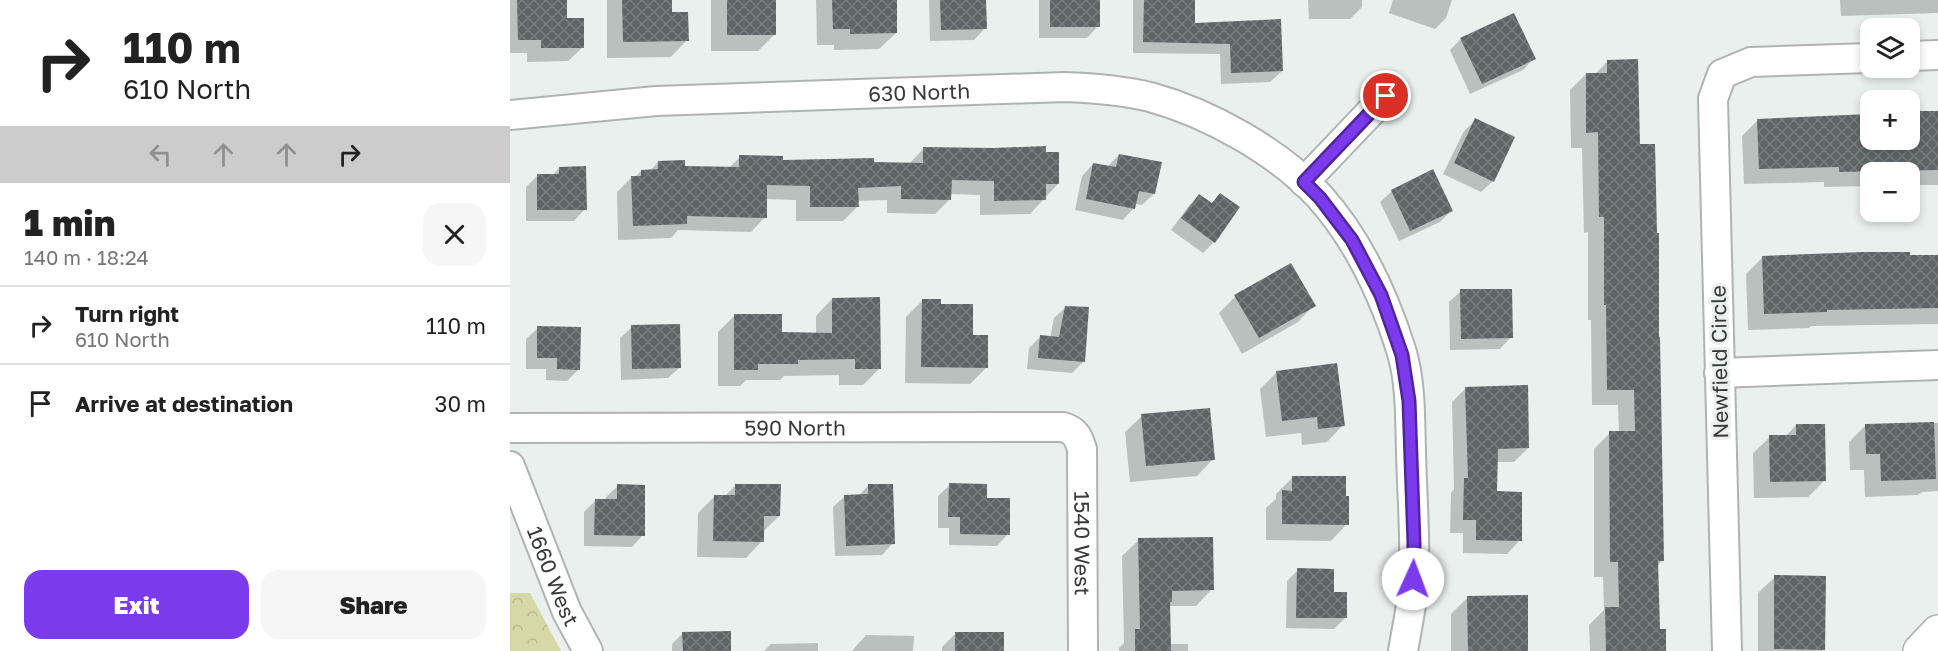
<!DOCTYPE html>
<meta charset="utf-8">
<style>
body{margin:0;font-family:"Golos Text",sans-serif;background:#f6f6f6;color:#222;height:100vh;display:flex;flex-direction:column;font-size:22px;white-space:nowrap}
*{box-sizing:border-box;margin:0}
p{font-size:20px;color:#767676}
.icon{flex:none;width:33px;height:33px;fill:none;stroke:currentColor;stroke-width:2;stroke-linecap:round;stroke-linejoin:round}
.map{position:relative;flex:1;overflow:hidden}
.sheet{display:flex;flex-direction:column;background:#fff;width:510px}
.sheet>*{flex:none}
.hud{background:#fff;color:#222;overflow:hidden}
.fabs{position:absolute;left:1350px;top:18px;display:grid;gap:12px}
.fabs a{display:grid;place-items:center;width:60px;height:60px;border-radius:12px;background:#fff;box-shadow:0 3px 9px #0003;font-size:30px}
.pin{position:absolute;display:grid;place-items:center;width:51px;height:51px;color:#fff;margin:-26px;border:3px solid #fff;border-radius:50%;box-shadow:0 2px 6px #0007}
.me{position:absolute;width:66px;margin:-33px;rotate:2deg;stroke-linejoin:round;filter:drop-shadow(0 0 4px #0008)}
.turn{display:flex;align-items:center;gap:21px;height:126px;padding:0 24px;font-size:27px}
.turn .icon{width:78px;height:78px;stroke-width:2.5}
.turn b{display:block;font-size:42px;line-height:51px}
.lanes{display:flex;align-items:center;height:57px;padding:0 24px;background:#0003;justify-content:center;gap:30px;direction:ltr}
.lanes .off{opacity:.35}
.round{display:grid;place-items:center;flex:none;width:63px;height:63px;border-radius:18px;background:#f6f6f6}
.head{display:flex;align-items:center;justify-content:space-between;height:102px;padding:0 24px}
h1{font-size:36px;font-weight:800;line-height:45px}
.button{display:flex;gap:12px;margin-top:auto;padding:12px 24px}
.button a{flex:1;height:69px;border-radius:18px;background:#7c3aed;color:#fff;font-size:24px;font-weight:800;line-height:69px;text-align:center}
.button a+a{background:#f6f6f6;color:#222}
ul{padding:0;list-style:none}
li{display:flex;align-items:center;gap:18px;height:78px;padding:0 24px;border-top:2px solid #e0e0e0}
li div{flex:1}
li b{display:block;font-size:22px}
li em{font-style:normal}
main{display:flex;flex:1;min-height:0}
.map>svg:first-child{display:block}
</style>
<main>
<section class="sheet">
<div class="hud">
<div class="turn"><svg class="icon" aria-label="right" viewBox="0 0 24 24"><path d="M7 20v-9h11M14 6l5 5-5 5"/></svg><div><b>110 m</b>610 North</div></div>
<div class="lanes"><svg class="icon off" aria-label="left" viewBox="0 0 24 24"><path d="M17 20v-9H6M10 6l-5 5 5 5"/></svg><svg class="icon off" aria-label="ahead" viewBox="0 0 24 24"><path d="M12 20V5M6 11l6-6 6 6"/></svg><svg class="icon off" aria-label="ahead" viewBox="0 0 24 24"><path d="M12 20V5M6 11l6-6 6 6"/></svg><svg class="icon" aria-label="right" viewBox="0 0 24 24"><path d="M7 20v-9h11M14 6l5 5-5 5"/></svg></div>
</div>
<div class="head"><div><h1>1 min</h1><p>140 m · 18:24</p></div><a class="round"><svg class="icon" aria-label="close" viewBox="0 0 24 24"><path d="M6 6l12 12M18 6L6 18"/></svg></a></div>
<ul>
<li><svg class="icon" aria-label="right" viewBox="0 0 24 24"><path d="M7 20v-9h11M14 6l5 5-5 5"/></svg><div><b>Turn right</b><p>610 North</p></div><em>110 m</em></li>
<li><svg class="icon" aria-label="arrive" viewBox="0 0 24 24"><path d="M6 21V4h12l-3 4 3 4H6"/></svg><div><b>Arrive at destination</b></div><em>30 m</em></li>
</ul>
<div class="button"><a>Exit</a><a>Share</a></div>
</section>
<div class="map">
<svg width="1428" height="651" viewBox="0 0 1428 651">
<defs>
<pattern id="park-crowns" width="20" height="18" patternUnits="userSpaceOnUse" patternTransform="scale(1.5)"><rect width="20" height="18" fill="#d6d9a7"/><path d="M2 6a3 3 0 1 1 6 0M12 15a3 3 0 1 1 6 0" fill="none" stroke="#b8bb90"/></pattern>
<pattern id="building-cross-hatch" width="8" height="8" patternUnits="userSpaceOnUse" patternTransform="scale(1.5)"><rect width="8" height="8" fill="#5f6566"/><path d="M0 0l8 8M0 8l8-8" fill="none" stroke="#787d7e"/></pattern>
</defs>
<rect width="100%" height="100%" fill="#e9f0ee"/>
<path fill="url(#park-crowns)" d="M 0,593 L 20,593 L 51,651 L 0,651 Z"/>
<path fill="#0003" d="M 0,0 L 56,0 L 56,20 L 73,47 L 58,61 L 17,62 L 17,53 L 0,53 Z
M 97,0 L 161,0 L 161,13 L 177,40 L 161,57 L 97,58 Z
M 201,0 L 264,0 L 265,34 L 248,51 L 201,51 Z
M 306,0 L 385,0 L 386,33 L 369,49 L 324,50 L 324,45 L 307,45 Z
M 419,0 L 474,0 L 475,28 L 464,40 L 420,41 Z
M 529,0 L 588,0 L 588,26 L 577,38 L 529,38 Z
M 623,0 L 684,0 L 683,24 L 772,71 L 760,82 L 711,84 L 710,54 L 623,53 Z
M 798,0 L 852,0 L 852,7 L 840,19 L 799,19 Z
M 883,0 L 942,0 L 936,18 L 925,29 L 879,13 Z
M 1330,0 L 1428,0 L 1428,13 L 1331,16 Z
M 951,39 L 1024,58 L 1013,70 L 960,94 L 940,50 Z
M 1098,61 L 1128,146 L 1153,560 L 1147,566 L 1148,631 L 1154,651 L 1080,651 L 1079,625 L 1094,610 L 1093,577 L 1084,577 L 1084,449 L 1100,433 L 1109,432 L 1108,405 L 1082,405 L 1081,320 L 1078,320 L 1078,232 L 1074,233 L 1072,148 L 1061,148 L 1060,90 L 1076,74 L 1085,74 Z
M 1428,112 L 1428,185 L 1400,185 L 1400,172 L 1360,172 L 1360,186 L 1314,187 L 1314,182 L 1234,184 L 1232,136 L 1248,120 L 1360,115 L 1360,140 L 1400,140 L 1400,113 Z
M 966,120 L 983,181 L 971,192 L 933,174 L 954,131 Z
M 414,148 L 535,154 L 548,184 L 520,214 L 470,215 L 470,195 L 440,194 L 439,200 L 425,214 L 377,213 L 377,200 L 347,201 L 348,206 L 333,221 L 286,221 L 286,200 L 256,199 L 255,217 L 241,232 L 168,230 L 161,238 L 108,240 L 107,192 L 121,178 L 125,177 L 131,171 L 140,171 L 148,162 L 173,168 L 218,169 L 230,157 L 271,161 L 399,164 Z
M 609,155 L 644,194 L 632,205 L 625,204 L 624,208 L 613,220 L 565,210 L 572,176 L 583,164 L 597,167 Z
M 49,168 L 75,209 L 64,221 L 16,221 L 16,187 L 27,176 L 42,176 Z
M 882,191 L 941,211 L 930,222 L 889,241 L 870,202 Z
M 710,195 L 704,242 L 693,253 L 661,230 L 678,207 L 689,196 L 701,204 Z
M 1428,256 L 1428,324 L 1301,326 L 1299,328 L 1238,330 L 1236,274 L 1253,257 Z
M 951,291 L 1001,337 L 990,349 L 940,350 L 939,302 Z
M 725,297 L 804,305 L 788,322 L 732,354 L 709,313 Z
M 322,299 L 370,368 L 353,385 L 329,385 L 329,375 L 274,376 L 270,380 L 236,380 L 230,386 L 208,386 L 208,332 L 225,315 L 270,334 L 306,335 L 306,316 Z
M 412,301 L 429,306 L 461,337 L 477,367 L 460,384 L 395,383 L 396,317 Z
M 556,307 L 573,362 L 562,373 L 517,369 L 519,348 L 530,337 L 540,338 L 544,318 Z
M 122,327 L 170,367 L 158,378 L 111,380 L 110,338 Z
M 28,328 L 69,369 L 57,381 L 36,380 L 36,369 L 16,369 L 16,339 Z
M 766,373 L 833,425 L 817,442 L 792,445 L 791,433 L 756,437 L 750,389 Z
M 955,389 L 1018,448 L 1004,462 L 986,462 L 986,493 L 1010,540 L 997,554 L 953,553 L 953,533 L 940,533 L 941,493 L 944,489 L 942,402 Z
M 632,416 L 703,459 L 687,476 L 620,482 L 615,432 Z
M 1428,423 L 1428,491 L 1412,492 L 1408,495 L 1355,497 L 1354,470 L 1340,470 L 1339,442 L 1355,426 Z
M 1286,425 L 1315,480 L 1298,497 L 1244,498 L 1243,453 L 1260,437 L 1275,437 Z
M 783,477 L 837,524 L 821,541 L 756,540 L 756,508 L 766,499 L 766,494 Z
M 226,485 L 269,516 L 253,532 L 252,541 L 236,558 L 187,557 L 188,513 L 205,496 L 215,496 Z
M 359,485 L 383,543 L 372,555 L 325,556 L 323,507 L 335,496 L 348,496 Z
M 440,485 L 476,499 L 498,534 L 487,546 L 439,545 L 439,528 L 428,528 L 428,496 Z
M 108,486 L 133,535 L 122,547 L 74,546 L 74,512 L 86,500 L 96,501 L 96,497 Z
M 629,540 L 702,589 L 686,606 L 658,606 L 659,644 L 678,644 L 678,651 L 609,651 L 609,648 L 614,643 L 612,556 Z
M 788,570 L 822,593 L 835,618 L 824,629 L 776,628 L 777,581 Z
M 1265,577 L 1313,649 L 1312,651 L 1248,651 L 1248,593 Z
M 958,597 L 1017,651 L 941,651 L 941,614 Z
M 173,633 L 220,651 L 162,651 L 162,644 Z
M 446,633 L 492,651 L 432,651 L 432,647 Z
M 356,635 L 404,636 L 403,651 L 342,651 Z
M 308,643 L 308,651 L 254,651 L 261,644 Z"/>
<path fill="url(#building-cross-hatch)" d="M 7,0 L 57,0 L 57,18 L 74,18 L 74,48 L 31,48 L 31,40 L 8,40 Z
M 112,0 L 162,0 L 162,12 L 178,12 L 179,41 L 113,42 Z
M 217,0 L 266,0 L 266,35 L 217,35 Z
M 322,0 L 387,0 L 387,33 L 340,34 L 340,29 L 323,29 Z
M 430,0 L 476,0 L 477,29 L 431,30 Z
M 540,0 L 590,0 L 590,27 L 540,27 Z
M 634,0 L 685,0 L 685,23 L 771,19 L 773,71 L 721,73 L 720,44 L 633,42 Z
M 1004,13 L 1026,59 L 972,84 L 950,38 Z
M 1128,59 L 1130,144 L 1145,144 L 1147,233 L 1149,233 L 1149,337 L 1150,337 L 1154,561 L 1148,561 L 1150,629 L 1156,629 L 1156,651 L 1096,651 L 1095,607 L 1109,607 L 1108,562 L 1100,562 L 1099,431 L 1125,431 L 1124,390 L 1097,390 L 1096,305 L 1094,305 L 1094,217 L 1089,217 L 1088,132 L 1076,133 L 1076,73 L 1097,73 L 1097,60 Z
M 1400,111 L 1428,111 L 1428,170 L 1329,172 L 1329,167 L 1249,169 L 1247,119 L 1360,114 L 1360,140 L 1400,140 Z
M 965,118 L 1005,137 L 984,182 L 944,163 Z
M 536,146 L 536,152 L 549,152 L 549,184 L 536,184 L 536,200 L 484,201 L 484,181 L 442,180 L 441,200 L 391,199 L 391,186 L 348,188 L 349,207 L 300,207 L 300,186 L 257,185 L 257,218 L 177,216 L 177,224 L 123,226 L 121,176 L 131,176 L 131,170 L 148,169 L 148,161 L 175,160 L 175,166 L 229,167 L 229,155 L 273,156 L 273,160 L 364,158 L 364,162 L 413,163 L 413,147 L 483,148 Z
M 609,154 L 652,162 L 645,194 L 629,191 L 625,209 L 576,199 L 583,163 L 606,167 Z
M 76,166 L 77,210 L 27,210 L 27,174 L 49,174 L 49,167 Z
M 923,169 L 943,211 L 900,231 L 881,190 Z
M 710,193 L 730,207 L 705,243 L 671,218 L 689,194 L 702,203 Z
M 1353,252 L 1400,252 L 1400,255 L 1428,255 L 1428,308 L 1317,310 L 1317,312 L 1254,314 L 1252,256 Z
M 781,263 L 806,306 L 749,338 L 724,295 Z
M 950,289 L 1002,289 L 1003,338 L 951,339 Z
M 370,297 L 371,369 L 345,369 L 345,359 L 288,360 L 288,364 L 248,364 L 248,370 L 224,370 L 224,314 L 272,314 L 272,332 L 322,333 L 322,298 Z
M 412,299 L 431,299 L 431,304 L 463,304 L 463,335 L 478,335 L 478,368 L 411,367 Z
M 555,306 L 579,307 L 575,362 L 528,358 L 530,335 L 549,337 Z
M 170,324 L 171,368 L 122,369 L 121,325 Z
M 27,326 L 71,327 L 70,370 L 47,369 L 47,358 L 27,358 Z
M 827,363 L 835,426 L 808,429 L 807,417 L 772,421 L 766,371 Z
M 1018,385 L 1019,448 L 988,449 L 987,491 L 1012,492 L 1012,541 L 966,540 L 966,520 L 953,520 L 954,478 L 958,478 L 955,387 Z
M 700,408 L 705,460 L 636,466 L 631,414 Z
M 1424,422 L 1426,479 L 1371,481 L 1370,454 L 1356,454 L 1355,424 Z
M 1286,424 L 1315,424 L 1316,481 L 1260,482 L 1259,435 L 1286,435 Z
M 782,476 L 836,476 L 836,496 L 839,496 L 839,525 L 772,524 L 772,490 L 782,491 Z
M 439,483 L 477,484 L 477,498 L 500,498 L 500,535 L 450,534 L 450,517 L 438,517 Z
M 107,484 L 135,485 L 135,536 L 84,535 L 85,499 L 107,499 Z
M 225,484 L 271,484 L 270,516 L 254,516 L 254,542 L 203,541 L 204,495 L 225,495 Z
M 358,484 L 383,484 L 385,544 L 336,546 L 334,495 L 358,494 Z
M 703,537 L 704,590 L 662,591 L 662,602 L 660,602 L 661,651 L 625,651 L 625,629 L 630,629 L 628,538 Z
M 787,568 L 824,569 L 824,592 L 837,592 L 837,618 L 786,618 Z
M 1264,575 L 1316,576 L 1315,650 L 1264,649 Z
M 1018,595 L 1018,651 L 958,651 L 957,596 Z
M 221,631 L 221,651 L 173,651 L 172,632 Z
M 445,632 L 494,632 L 494,651 L 445,651 Z"/>
<g fill="none" stroke-linecap="round" stroke-linejoin="round">
<defs>
<g id="minor">
<path d="M 1400,56 L 1428,55"/>
<path id="s1" d="M 0,115 L 146,101 L 554,87 C 583,88 611,90 640,97 C 699,113 769,152 810,197 C 849,241 875,298 892,353 C 901,384 900,420 901,452 C 902,500 907,550 902,597 C 900,615 896,633 893,651"/>
<path d="M 794,182 L 876,96"/>
<path d="M 1209,373 L 1428,365"/>
<path id="s2" d="M 0,428 L 553,427 C 566,431 568,437 572,449 L 573,651"/>
<path id="s3" d="M 0,466 L 57,612 L 78,651"/>
<path d="M 1217,651 L 1203,99 L 1212,74 L 1241,62 L 1360,58"/>
</g>
<path id="tertiary" d="M 1410,651 L 1428,632"/>
</defs>
<use href="#minor" stroke="#aeb4b2" stroke-width="32"/>
<use href="#tertiary" stroke="#aeb4b2" stroke-width="36"/>
<use href="#minor" stroke="#fff" stroke-width="28"/>
<use href="#tertiary" stroke="#fff" stroke-width="33"/>
</g>
<g fill="none" stroke-linecap="round" stroke-linejoin="round">
<defs>
<path id="route" d="M 876,96 L 794,182 L 810,198 L 842,240 L 871,295 L 892,355 L 899,401 L 904,544 L 903,579"/>
</defs>
<use href="#route" stroke="#51269a" stroke-width="15"/>
<use href="#route" stroke="#7c3aed" stroke-width="10"/>
</g>
<g text-anchor="middle" dominant-baseline="central" stroke-width="6" stroke-linejoin="round" paint-order="stroke">
<g font-size="21" fill="#373a39" stroke="#e9f0ee">
<text stroke="none"><textPath href="#s1" startOffset="410">630 North</textPath></text>
<text transform="translate(1209 362) rotate(-91)">Newfield Circle</text>
<text stroke="none"><textPath href="#s2" startOffset="285">590 North</textPath></text>
<text stroke="none"><textPath href="#s2" startOffset="678">1540 West</textPath></text>
<text stroke="none"><textPath href="#s3" startOffset="118">1660 West</textPath></text>
</g>
</g>
</svg>
<div class="fabs">
<a><svg class="icon" aria-label="layers" viewBox="0 0 24 24"><path d="M12 4l9 5-9 5-9-5zM3 14l9 5 9-5"/></svg></a>
<a>+</a>
<a>−</a>
</div>
<div class="pin" style="left:876px;top:96px;background:#d93025"><svg class="icon" aria-label="arrive" viewBox="0 0 24 24"><path d="M6 21V4h12l-3 4 3 4H6"/></svg></div>
<svg class="me" style="left:903px;top:579px" viewBox="-20 -20 40 40"><circle r="19" fill="#fff"/><path d="M0-13L10 11 0 6-10 11z" fill="#7c3aed"/></svg>
</div>
</main>
